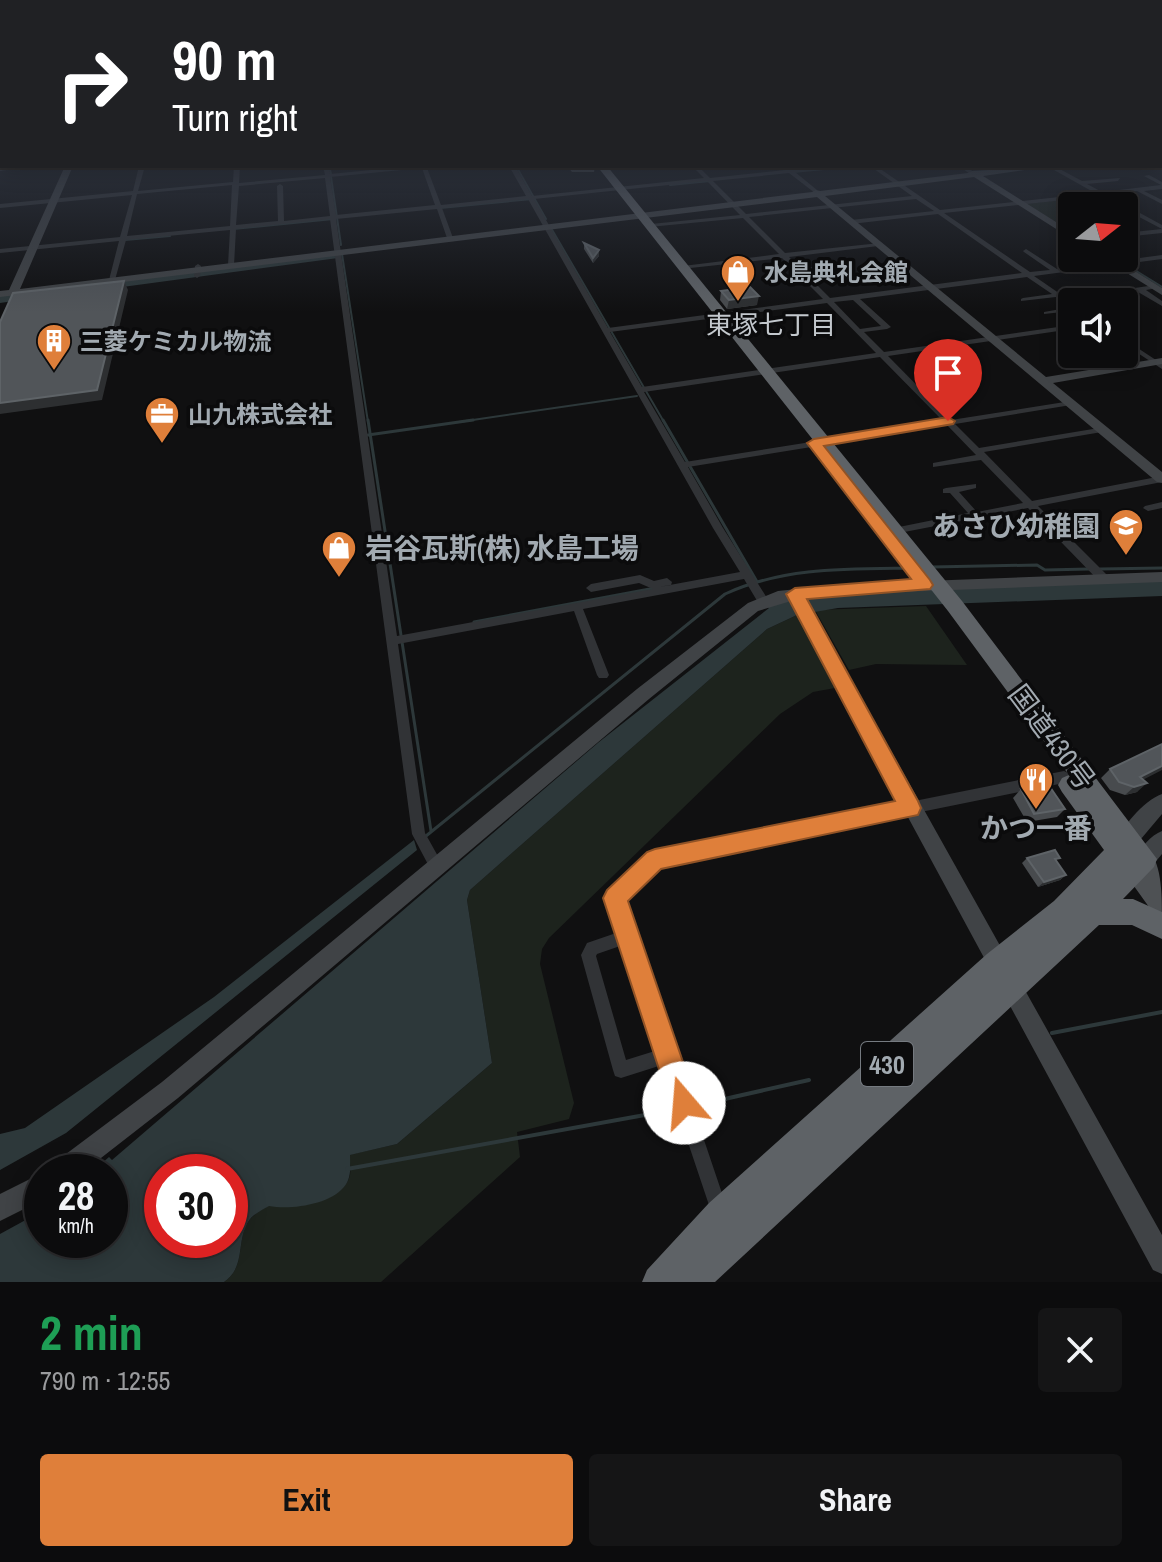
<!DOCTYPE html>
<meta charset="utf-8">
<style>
body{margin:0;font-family:"Archivo Narrow","Noto Sans JP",sans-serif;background:#151516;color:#f1f3f6;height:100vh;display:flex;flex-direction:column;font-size:30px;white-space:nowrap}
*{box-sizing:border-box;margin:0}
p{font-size:26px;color:#9a9b9d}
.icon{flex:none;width:44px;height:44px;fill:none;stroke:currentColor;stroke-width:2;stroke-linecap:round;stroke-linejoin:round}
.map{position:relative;height:1282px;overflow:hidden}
.sheet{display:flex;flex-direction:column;background:#0c0c0d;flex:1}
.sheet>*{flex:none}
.hud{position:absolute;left:0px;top:0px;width:1162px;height:168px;box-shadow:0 4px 20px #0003,0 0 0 2px #2c2c2e;background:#202124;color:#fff;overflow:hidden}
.needle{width:52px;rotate:73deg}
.buttons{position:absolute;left:1058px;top:192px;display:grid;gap:16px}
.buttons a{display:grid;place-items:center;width:80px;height:80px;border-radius:8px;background:#0c0c0d;box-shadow:0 4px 20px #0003,0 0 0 2px #2c2c2e;font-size:40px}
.speed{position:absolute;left:24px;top:1154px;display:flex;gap:16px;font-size:40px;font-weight:700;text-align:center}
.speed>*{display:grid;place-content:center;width:104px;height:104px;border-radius:50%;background:#0c0c0d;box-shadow:0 4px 20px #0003,0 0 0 2px #2c2c2e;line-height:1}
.speed small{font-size:20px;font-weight:400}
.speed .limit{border:12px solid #d22;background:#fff;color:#111}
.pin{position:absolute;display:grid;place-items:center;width:68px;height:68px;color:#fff;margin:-82px -34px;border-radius:50% 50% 50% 0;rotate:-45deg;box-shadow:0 0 8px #0007}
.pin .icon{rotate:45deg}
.me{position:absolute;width:88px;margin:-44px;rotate:342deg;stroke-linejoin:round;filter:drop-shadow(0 0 6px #0008)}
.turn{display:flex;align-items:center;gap:28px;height:168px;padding:0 40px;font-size:36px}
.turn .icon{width:104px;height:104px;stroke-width:2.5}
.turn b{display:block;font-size:56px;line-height:68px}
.round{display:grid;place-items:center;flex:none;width:84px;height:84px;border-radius:8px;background:#151516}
.summary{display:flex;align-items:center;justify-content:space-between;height:136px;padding:0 40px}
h1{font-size:48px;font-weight:700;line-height:60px;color:#1e9e55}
.primary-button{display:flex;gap:16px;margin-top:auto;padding:16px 40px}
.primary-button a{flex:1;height:92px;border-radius:8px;background:#df7f3a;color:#111;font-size:32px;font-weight:700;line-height:92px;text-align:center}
.primary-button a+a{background:#151516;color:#f1f3f6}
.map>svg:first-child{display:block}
</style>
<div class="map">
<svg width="1162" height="1282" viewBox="0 0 1162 1282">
<rect width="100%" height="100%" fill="#101011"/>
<path fill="#1d231d" d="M 1059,200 L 1072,206 L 1072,232 L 1027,204 Z
M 926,606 L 967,665 L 876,664 L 849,670 L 815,610 Z
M 797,615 L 835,688 L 813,692 L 780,714 L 549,938 L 542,949 L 540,964 L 574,1103 L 569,1119 L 517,1132 L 520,1157 L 381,1282 L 224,1282 C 246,1267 236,1242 248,1222 C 252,1215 262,1210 269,1205 C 291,1210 344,1203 350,1175 C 351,1169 350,1161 349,1155 L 397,1144 L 492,1063 L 467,900 L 470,890 L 767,629 Z"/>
<path fill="#2d383a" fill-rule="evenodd" d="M 1162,581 L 1162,596 L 838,608 L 797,615 L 767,629 L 470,890 L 467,900 L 492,1063 L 397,1144 L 350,1155 C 350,1166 352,1178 344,1187 C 329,1205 290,1210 269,1206 C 262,1210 252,1215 248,1222 C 236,1242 246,1267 224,1282 L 0,1282 L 0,1234 L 42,1211 L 42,1240 L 110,1240 L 110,1172 L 92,1172 L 109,1157 L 112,1160 L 599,742 L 769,608 L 767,606 L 810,596 L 890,591 ZM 162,1172 L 230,1172 L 230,1240 L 162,1240 Z
M 414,840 L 417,850 L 66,1133 L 0,1170 L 0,1134 L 25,1128 L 214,997 Z"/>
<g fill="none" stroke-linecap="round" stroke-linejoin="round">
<path stroke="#2d383a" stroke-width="2" d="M 329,166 L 331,174
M 516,166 L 546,219
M 793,172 L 855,166
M 331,177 L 341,245
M 670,185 L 710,181
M 440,208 L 532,199
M 551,228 L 664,422
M 233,229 L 333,219
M 125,240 L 170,236
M 342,254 L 368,422
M 1125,264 L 1162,287
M 459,422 L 637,396"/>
<path stroke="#2d383a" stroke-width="3" d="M 368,420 L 431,831
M 663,420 L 756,580
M 368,435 L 473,420
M 932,567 L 1037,565 L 1045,570 L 1089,569
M 1100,569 L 1162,568
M 474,622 L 655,588
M 426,836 L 725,594 C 786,566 851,569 917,568"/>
<path stroke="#2d383a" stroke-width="4" d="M 1052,1033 L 1162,1012
M 689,1107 L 809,1080
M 347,1169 L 678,1109"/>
<path fill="#2d383a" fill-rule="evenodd" d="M 334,253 L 340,256 L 338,258 L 100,290 L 94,286 L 100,282 Z
M 37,290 L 43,294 L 41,297 L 0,303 L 0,295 Z"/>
<path fill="#313336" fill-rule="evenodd" d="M 0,133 L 2,133 L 2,135 L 0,135 Z
M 1160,135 L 1162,135 L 1162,138 L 1160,138 Z
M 1160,153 L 1162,154 L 1162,158 L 1160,157 Z
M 15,166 L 34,166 L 0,171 L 0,167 Z
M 139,166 L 145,166 L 138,191 L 233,182 L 234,166 L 240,166 L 239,183 L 325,175 L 323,166 L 329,166 L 330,174 L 413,166 L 432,166 L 427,168 L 441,205 L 526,196 L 509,166 L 515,166 L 532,196 L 704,178 L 692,166 L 698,166 L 710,178 L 785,170 L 787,167 L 791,170 L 845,166 L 795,172 L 817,190 L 815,193 L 789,173 L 713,181 L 746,214 L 912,196 L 870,166 L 876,166 L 940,210 L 1095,193 L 1047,166 L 1054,166 L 1082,181 L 1120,178 L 1118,181 L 1087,184 L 1102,192 L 1161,185 L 1144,176 L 1149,175 L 1162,182 L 1162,189 L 1144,191 L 1162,200 L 1162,204 L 1137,191 L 1107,195 L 1162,225 L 1162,229 L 1124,209 L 1124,206 L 1119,206 L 1100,196 L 944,213 L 1030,272 L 1050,270 L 1024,252 L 1023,251 L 1026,249 L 1057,269 L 1162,255 L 1162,259 L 1034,276 L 1072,302 L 1072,311 L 1044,314 L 1044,312 L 1072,307 L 1056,297 L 1021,301 L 1021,299 L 1023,298 L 1052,294 L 1027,277 L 860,299 L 891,327 L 887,329 L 864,332 L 884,352 L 1072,325 L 1072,329 L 888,356 L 951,420 L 1071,401 L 1075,403 L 1071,405 L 955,424 L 979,448 L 1105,427 L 1105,431 L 1102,432 L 984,452 L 1032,501 L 1162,476 L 1162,482 L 1038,506 L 1108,576 L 1109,579 L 1104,583 L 1100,582 L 1028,508 L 894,534 L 891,533 L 889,531 L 891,529 L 894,528 L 968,513 L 950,493 L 943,493 L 943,489 L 946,488 L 976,484 L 976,488 L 959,492 L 977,512 L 1023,503 L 981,460 L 933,467 L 933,463 L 976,455 L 947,425 L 688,467 L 723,528 L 767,598 L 768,601 L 767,604 L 759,604 L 744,579 L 583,609 L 609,675 L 607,678 L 599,678 L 597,675 L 574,611 L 398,644 L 425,833 L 444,867 L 442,872 L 437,874 L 432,872 L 412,834 L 330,219 L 236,229 L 234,265 L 231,267 L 228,265 L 230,230 L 126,240 L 115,280 L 112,282 L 109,280 L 119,241 L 0,253 L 0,249 L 120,237 L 132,195 L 0,208 L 0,204 L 133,191 ZM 422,168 L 435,205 L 336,215 L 330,177 ZM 325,178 L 330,216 L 284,221 L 283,186 L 280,184 L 277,186 L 278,221 L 236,225 L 239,186 ZM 707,181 L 740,215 L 651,224 L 649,225 L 649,227 L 743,218 L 779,254 L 683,266 L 681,267 L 681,269 L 782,258 L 823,299 L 608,328 L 534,199 ZM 232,185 L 230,226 L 127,236 L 137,194 ZM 528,199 L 713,528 L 740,572 L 659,587 L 671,585 L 672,582 L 667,578 L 654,581 L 640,575 L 591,584 L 586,588 L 591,592 L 639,583 L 653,589 L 397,636 L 336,219 L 437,209 L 447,238 L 450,240 L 453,238 L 442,208 ZM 916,199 L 934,211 L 851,220 L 848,222 L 851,224 L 938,214 L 1022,273 L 830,298 L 803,271 L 843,267 L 846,265 L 845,264 L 800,268 L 789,257 L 878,246 L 881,244 L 880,243 L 785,253 L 749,217 ZM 853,300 L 881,326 L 860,329 L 834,302 ZM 827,303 L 876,353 L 642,387 L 610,332 ZM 880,357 L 943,421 L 685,462 L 644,392 Z
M 959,166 L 965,166 L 975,173 L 970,174 Z
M 1162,229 L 1162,233 L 1124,237 L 1124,233 Z
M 198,264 L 201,266 L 200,276 L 197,278 L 194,276 L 195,266 Z
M 1155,285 L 1158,287 L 1157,288 L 1146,290 L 1162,301 L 1162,306 L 1138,292 L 1081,300 L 1078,298 L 1081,296 Z
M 1124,339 L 1162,364 L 1162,369 L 1124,344 Z
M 1162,502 L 1162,508 L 1148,511 L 1143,508 L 1145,506 Z
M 1064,771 L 1068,773 L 1070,777 L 1068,781 L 1064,783 L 659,865 L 623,900 L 728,1211 L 725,1217 L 719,1220 L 713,1217 L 662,1065 L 621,1078 L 615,1076 L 613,1070 L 581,955 L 587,943 L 619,932 L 608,898 L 610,893 L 650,854 L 655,853 ZM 623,945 L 658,1050 L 626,1060 L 596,956 L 597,954 Z"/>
<path fill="#404346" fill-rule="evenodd" d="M 1160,148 L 1162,148 L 1162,152 L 1160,152 Z
M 65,166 L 73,166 L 20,289 L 812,192 L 816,190 L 820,191 L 968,173 L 972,171 L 1052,166 L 983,176 L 1072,232 L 1072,239 L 974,177 L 825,196 L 1046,377 L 1162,358 L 1162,364 L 1053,383 L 1162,472 L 1162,483 L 1157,482 L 817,197 L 0,297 L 0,291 L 9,290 Z
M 1103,258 L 1114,258 L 1162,288 L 1162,295 Z
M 1162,572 L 1162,582 L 845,594 L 806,599 L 1162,1235 L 1162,1274 L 1153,1270 L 791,601 L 758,611 L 649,699 L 178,1098 L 83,1172 L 50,1172 L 54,1163 L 162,1082 L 637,689 L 748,603 L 778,591 L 845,584 Z
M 1162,794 L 1162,814 L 1130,852 L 1123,855 L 1116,852 L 1113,846 C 1121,828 1143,801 1162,794 Z
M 1162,831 L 1162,854 L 1152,866 L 1145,868 L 1138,866 L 1135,859 C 1140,848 1151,835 1162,831 Z
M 42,1173 L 42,1200 L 0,1221 L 0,1194 Z"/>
<path fill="#4e5154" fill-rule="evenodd" d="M 1145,848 C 1162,858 1162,895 1162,917 L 1154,914 L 1116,861 L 1119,853 L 1127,850 L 1136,855 Z"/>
<path fill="#5e6266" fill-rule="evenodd" d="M 597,166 L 607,166 L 962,601 L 1157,859 L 1154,867 L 1123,899 L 1133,899 L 1162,912 L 1162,939 L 1132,925 L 1099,925 L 715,1282 L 642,1282 L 647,1270 L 709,1203 L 987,954 L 1054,901 L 1104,850 L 1062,792 L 1058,785 L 1062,778 L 1069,775 L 948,611 Z"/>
</g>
<path fill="#484b4e" d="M 567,166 L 595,166 L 594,172 L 572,172 Z
M 584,243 L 599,250 L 599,256 L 593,263 L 584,249 Z
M 721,291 L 757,305 L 727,309 L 720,300 Z
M 1110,769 L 1143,780 L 1137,792 L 1125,795 L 1110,790 L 1101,778 Z
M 1021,789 L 1065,809 L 1057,817 L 1027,822 L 1013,798 Z
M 1027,858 L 1056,861 L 1066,875 L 1060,880 L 1038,887 L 1022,863 Z"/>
<path fill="#2d2f31" d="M 599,250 L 599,256 L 593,263 L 593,258 Z
M 124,281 L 128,290 L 102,400 L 0,414 L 0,403 Z
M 759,296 L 757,305 L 727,309 L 729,300 Z
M 1162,766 L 1162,770 L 1131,786 L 1140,777 Z
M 1147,783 L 1137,792 L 1125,795 L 1134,787 Z
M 1066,875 L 1060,880 L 1038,887 L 1044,882 Z"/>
<path fill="#515559" stroke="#5e6367" stroke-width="2" d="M 584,243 L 599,250 L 593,258 Z
M 124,281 L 97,390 L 0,403 L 0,322 L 13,293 Z
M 750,287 L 759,296 L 729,300 L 721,291 Z
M 1162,744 L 1162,766 L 1140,777 L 1147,783 L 1134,787 L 1119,782 L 1110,769 Z
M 1048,784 L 1065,809 L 1034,814 L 1021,789 Z
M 1055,850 L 1060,858 L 1055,859 L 1066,875 L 1044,882 L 1027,858 Z"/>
<linearGradient id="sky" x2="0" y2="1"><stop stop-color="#090909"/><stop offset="0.42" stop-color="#313743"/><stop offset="1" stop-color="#313743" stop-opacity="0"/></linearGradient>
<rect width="1162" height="312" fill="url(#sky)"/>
<path fill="#df7f3a" stroke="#915326" stroke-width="2" d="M 948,417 L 955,421 L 953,424 L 824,446 L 930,580 L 933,585 L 930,589 L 807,599 L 918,801 L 921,808 L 918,815 L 661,869 L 628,901 L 697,1103 L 693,1113 L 684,1117 L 674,1113 L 670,1103 L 603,898 L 607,890 L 647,852 L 655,849 L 895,801 L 786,594 L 795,588 L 911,579 L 807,443 L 814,439 Z"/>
<defs>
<symbol id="shop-pin" viewBox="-11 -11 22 30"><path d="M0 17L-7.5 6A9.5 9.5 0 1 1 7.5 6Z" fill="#df7f3a" stroke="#0b0b0c"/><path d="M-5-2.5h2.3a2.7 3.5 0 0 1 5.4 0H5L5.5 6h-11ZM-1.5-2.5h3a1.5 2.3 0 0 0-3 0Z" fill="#fff"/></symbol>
<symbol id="building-pin" viewBox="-11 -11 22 30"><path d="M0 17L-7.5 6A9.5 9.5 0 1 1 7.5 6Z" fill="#df7f3a" stroke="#0b0b0c"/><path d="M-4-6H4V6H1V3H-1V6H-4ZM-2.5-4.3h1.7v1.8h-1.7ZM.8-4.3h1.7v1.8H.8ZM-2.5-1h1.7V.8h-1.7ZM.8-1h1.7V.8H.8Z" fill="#fff"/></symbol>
<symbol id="office-pin" viewBox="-11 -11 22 30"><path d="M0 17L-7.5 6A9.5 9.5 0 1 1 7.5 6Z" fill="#df7f3a" stroke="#0b0b0c"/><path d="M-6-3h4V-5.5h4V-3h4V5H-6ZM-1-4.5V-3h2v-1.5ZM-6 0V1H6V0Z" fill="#fff"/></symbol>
<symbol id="school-pin" viewBox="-11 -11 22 30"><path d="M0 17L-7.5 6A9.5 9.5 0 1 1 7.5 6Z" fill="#df7f3a" stroke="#0b0b0c"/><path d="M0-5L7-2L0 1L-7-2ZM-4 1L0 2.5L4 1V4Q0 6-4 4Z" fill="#fff"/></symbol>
<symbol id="restaurant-pin" viewBox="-11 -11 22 30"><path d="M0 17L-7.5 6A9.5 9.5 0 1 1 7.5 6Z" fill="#df7f3a" stroke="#0b0b0c"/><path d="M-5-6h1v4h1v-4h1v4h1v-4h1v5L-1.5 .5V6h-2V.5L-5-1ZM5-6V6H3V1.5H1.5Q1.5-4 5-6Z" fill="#fff"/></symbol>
</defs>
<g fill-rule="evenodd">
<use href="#shop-pin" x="718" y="252" width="40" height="54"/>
<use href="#building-pin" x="34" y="321" width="40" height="54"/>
<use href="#office-pin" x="142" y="394" width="40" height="54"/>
<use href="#school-pin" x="1106" y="506" width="40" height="54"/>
<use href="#shop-pin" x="319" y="528" width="40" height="54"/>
<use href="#restaurant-pin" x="1016" y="760" width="40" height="54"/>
</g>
<g text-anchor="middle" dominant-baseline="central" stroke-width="7" stroke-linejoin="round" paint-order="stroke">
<g font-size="24" font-weight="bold" fill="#a2aab1" stroke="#0b0b0c" text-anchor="start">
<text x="764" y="272">水島典礼会館</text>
<text x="80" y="341">三菱ケミカル物流</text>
<text x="188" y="414">山九株式会社</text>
</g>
<g font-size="26" fill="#c3c8cd" stroke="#0b0b0c">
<text x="771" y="324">東塚七丁目</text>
</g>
<rect fill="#0b0b0c" stroke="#757a80" stroke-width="2" x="861" y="1042" width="52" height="44" rx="6"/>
<g font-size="26" font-weight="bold" fill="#a2aab1">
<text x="887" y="1064">430</text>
</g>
<g font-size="28" font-weight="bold" fill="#a2aab1" stroke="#0b0b0c" text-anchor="end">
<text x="1100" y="526">あさひ幼稚園</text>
<text x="365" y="548" text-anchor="start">岩谷瓦斯(株) 水島工場</text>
<text x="1036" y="828" text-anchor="middle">かつ一番</text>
</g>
<g font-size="28" fill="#a2aab1" stroke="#0b0b0c">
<text transform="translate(1052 737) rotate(53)">国道430号</text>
</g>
</g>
</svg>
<div class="buttons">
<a><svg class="needle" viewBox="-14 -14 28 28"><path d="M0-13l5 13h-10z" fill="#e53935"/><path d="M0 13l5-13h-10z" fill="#9a9b9d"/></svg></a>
<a><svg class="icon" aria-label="sound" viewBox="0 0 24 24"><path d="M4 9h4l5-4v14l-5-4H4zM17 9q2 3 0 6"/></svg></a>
</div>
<div class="speed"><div>28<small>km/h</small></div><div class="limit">30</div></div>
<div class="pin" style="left:948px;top:421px;background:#d93025"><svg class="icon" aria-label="arrive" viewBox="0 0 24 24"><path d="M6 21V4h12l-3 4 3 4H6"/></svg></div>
<svg class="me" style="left:684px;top:1103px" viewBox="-20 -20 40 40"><circle r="19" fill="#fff"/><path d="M0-13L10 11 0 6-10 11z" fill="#df7f3a"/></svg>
<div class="hud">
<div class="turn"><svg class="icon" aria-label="right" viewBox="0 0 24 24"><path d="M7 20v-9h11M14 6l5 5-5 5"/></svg><div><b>90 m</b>Turn right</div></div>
</div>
</div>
<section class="sheet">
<div class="summary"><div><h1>2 min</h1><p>790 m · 12:55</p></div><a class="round"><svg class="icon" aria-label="close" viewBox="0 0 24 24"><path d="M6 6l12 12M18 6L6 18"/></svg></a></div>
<div class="primary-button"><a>Exit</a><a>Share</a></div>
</section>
